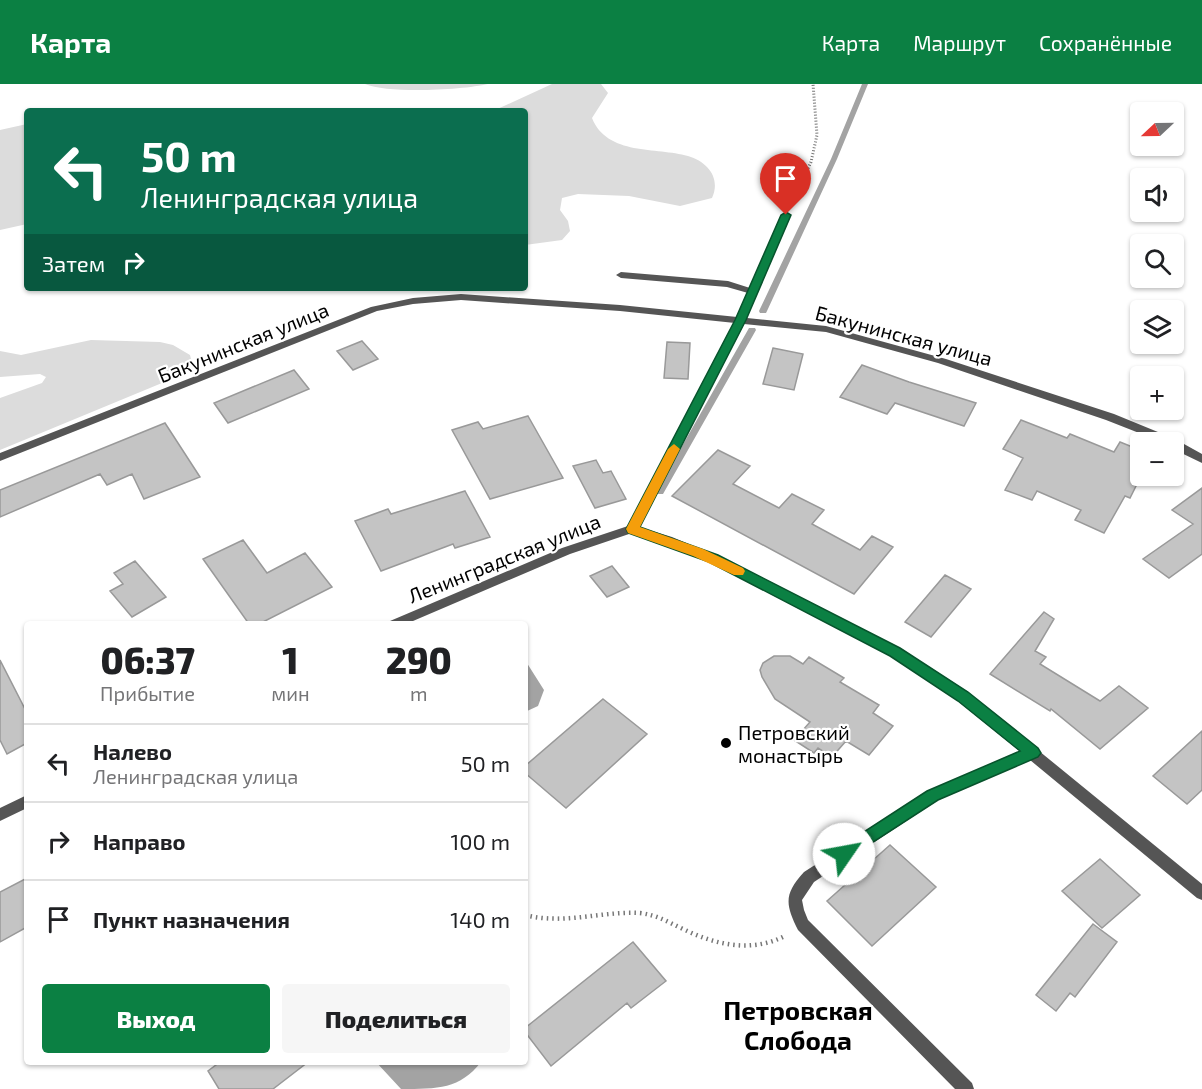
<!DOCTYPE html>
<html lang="ru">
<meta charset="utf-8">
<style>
body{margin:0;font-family:"Exo 2",sans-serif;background:#f6f6f6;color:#202124;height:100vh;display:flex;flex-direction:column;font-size:22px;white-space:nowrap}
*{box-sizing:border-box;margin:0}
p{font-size:20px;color:#757577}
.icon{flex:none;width:33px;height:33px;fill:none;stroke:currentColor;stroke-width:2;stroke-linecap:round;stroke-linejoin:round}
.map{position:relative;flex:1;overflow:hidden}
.side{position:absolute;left:24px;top:537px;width:504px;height:444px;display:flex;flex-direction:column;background:#fff;border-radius:6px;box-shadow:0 2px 4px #0004}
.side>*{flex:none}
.banner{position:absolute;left:24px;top:24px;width:504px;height:183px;border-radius:6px;box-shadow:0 2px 4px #0004;background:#0b6e4f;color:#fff;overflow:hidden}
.needle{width:39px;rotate:248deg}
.buttons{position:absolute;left:1130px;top:18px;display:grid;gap:12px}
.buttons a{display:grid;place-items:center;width:54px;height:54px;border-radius:6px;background:#fff;box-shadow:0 2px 4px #0004;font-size:30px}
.pin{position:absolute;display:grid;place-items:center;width:51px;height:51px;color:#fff;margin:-62px -26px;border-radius:50% 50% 50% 0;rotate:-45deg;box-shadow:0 0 6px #0007}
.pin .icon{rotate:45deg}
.me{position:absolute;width:66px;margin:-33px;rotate:57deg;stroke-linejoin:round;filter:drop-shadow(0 0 4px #0008)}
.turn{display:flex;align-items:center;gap:21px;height:126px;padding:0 18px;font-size:27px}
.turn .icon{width:78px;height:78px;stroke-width:2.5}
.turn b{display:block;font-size:42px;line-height:51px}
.then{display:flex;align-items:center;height:57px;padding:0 18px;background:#0003;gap:12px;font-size:22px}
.eta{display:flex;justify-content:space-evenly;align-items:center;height:102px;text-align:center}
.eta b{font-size:36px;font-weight:800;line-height:42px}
.button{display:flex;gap:12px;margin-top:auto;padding:12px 18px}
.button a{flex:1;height:69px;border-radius:6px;background:#0b8043;color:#fff;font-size:24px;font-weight:800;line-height:69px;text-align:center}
.button a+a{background:#f6f6f6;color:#202124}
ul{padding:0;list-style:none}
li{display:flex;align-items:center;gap:18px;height:78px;padding:0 18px;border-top:2px solid #e0e0e0}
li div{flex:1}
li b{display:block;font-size:22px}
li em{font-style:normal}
header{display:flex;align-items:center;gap:36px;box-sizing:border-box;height:84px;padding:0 30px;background:#0b8043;color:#fff}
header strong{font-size:28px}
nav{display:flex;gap:33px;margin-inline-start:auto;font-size:21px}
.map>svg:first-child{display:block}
</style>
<header>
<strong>Карта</strong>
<nav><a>Карта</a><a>Маршрут</a><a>Сохранённые</a></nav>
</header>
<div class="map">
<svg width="1202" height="1005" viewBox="0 0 1202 1005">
<rect width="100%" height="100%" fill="#fff"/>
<path fill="#dcdcdc" d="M 365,0 L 488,0 C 463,6 388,10 365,0 Z
M 552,0 L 601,0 L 608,9 L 592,34 C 607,72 657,63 688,72 C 708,78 721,94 712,114 L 680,122 L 629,112 L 578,110 L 562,114 L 560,126 L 568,137 L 570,147 L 562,156 L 525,161 L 525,27 L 493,27 Z
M 27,40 L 27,140 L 0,146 L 0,46 Z
M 91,256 L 160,258 L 173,261 L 190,271 L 192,279 L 185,287 L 162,299 L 0,366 L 0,314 L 42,299 L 46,293 L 40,290 L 0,293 L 0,267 L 21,271 Z"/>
<path fill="#a3a3a3" d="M 525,576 L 544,606 L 538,622 L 525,628 Z
M 376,978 L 481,978 C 460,1005 438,1005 401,1005 Z"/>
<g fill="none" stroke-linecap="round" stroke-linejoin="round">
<path fill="#a3a3a3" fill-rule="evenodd" d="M 862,0 L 868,0 L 837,75 L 767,227 L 766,229 L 760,229 L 759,227 L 831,75 Z
M 749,244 L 755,244 L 756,246 L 663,410 L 657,410 L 656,408 Z"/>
</g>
<path fill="#c4c4c4" stroke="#999" stroke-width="1.5" d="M 362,257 L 378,275 L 353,286 L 337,267 Z
M 667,258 L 690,259 L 688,295 L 664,294 Z
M 773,264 L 803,270 L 794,306 L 763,300 Z
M 862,281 L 909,298 L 976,319 L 964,342 L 895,319 L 887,330 L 840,313 Z
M 294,286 L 309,305 L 228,339 L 214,319 Z
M 528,332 L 563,394 L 490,415 L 452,346 L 478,338 L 483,345 Z
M 1021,336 L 1067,354 L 1070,350 L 1114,368 L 1120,358 L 1140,366 L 1140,394 L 1130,414 L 1125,412 L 1104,449 L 1075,436 L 1081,426 L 1037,407 L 1032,416 L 1005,406 L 1023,374 L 1003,365 Z
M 165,339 L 200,393 L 144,415 L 132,390 L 107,401 L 100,390 L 0,433 L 0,406 Z
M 718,366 L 750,382 L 733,400 L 779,424 L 792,410 L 824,426 L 812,440 L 860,466 L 872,452 L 893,463 L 854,510 L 672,412 Z
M 596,376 L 603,389 L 611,387 L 626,415 L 595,424 L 573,382 Z
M 1202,404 L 1202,470 L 1169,494 L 1143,475 L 1193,440 L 1172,426 Z
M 465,407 L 490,453 L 455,464 L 453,460 L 381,487 L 355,437 L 388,425 L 391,430 Z
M 243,456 L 267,489 L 305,469 L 332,503 L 259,540 L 249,540 L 203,475 Z
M 135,477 L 166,513 L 132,533 L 110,507 L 123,500 L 114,489 Z
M 612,482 L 629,503 L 607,513 L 590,492 Z
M 945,491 L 971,505 L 931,553 L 905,538 Z
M 1044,528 L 1054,535 L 1035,567 L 1046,573 L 1040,580 L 1100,617 L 1119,602 L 1148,624 L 1100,665 L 1051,625 L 1050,627 L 990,590 Z
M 774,572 L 790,572 L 803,580 L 809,573 L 844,594 L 840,598 L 879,621 L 873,629 L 893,642 L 869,671 L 846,657 L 832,673 L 818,664 L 814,669 L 794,656 L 810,638 L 775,615 L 762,593 L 760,586 L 763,579 Z
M 0,576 L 27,629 L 27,659 L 7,670 L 0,656 Z
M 603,615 L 647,650 L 566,724 L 525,689 L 525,682 Z
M 1202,647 L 1202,706 L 1187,720 L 1153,692 Z
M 890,761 L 936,803 L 872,862 L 827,817 Z
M 1100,775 L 1140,811 L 1102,844 L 1062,807 Z
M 27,794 L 27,843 L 0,858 L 0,808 Z
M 1093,840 L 1117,858 L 1075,913 L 1070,909 L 1056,927 L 1036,911 Z
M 633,858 L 666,897 L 631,924 L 627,919 L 551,982 L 525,948 L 525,944 Z
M 220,978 L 308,978 L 273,1005 L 219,1005 L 208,987 Z"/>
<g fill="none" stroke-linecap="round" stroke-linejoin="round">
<path stroke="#777" stroke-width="3" stroke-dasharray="1 2" stroke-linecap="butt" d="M 793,117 L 811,78 L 817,51 L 813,0"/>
<path stroke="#777" stroke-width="4.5" stroke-dasharray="1.5 4" stroke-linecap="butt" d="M 525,831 C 564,841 601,827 640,829 C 657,831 668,838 683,845 C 716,861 751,869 785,852"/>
<path fill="#555" fill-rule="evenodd" d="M 786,128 L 790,131 L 744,238 L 741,239 L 736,236 L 748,209 L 727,203 L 621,194 L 616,191 L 621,188 L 728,197 L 750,204 L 782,131 Z"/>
<path fill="#555" fill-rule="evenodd" d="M 461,210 L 620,221 L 826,242 L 946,275 L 1114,330 L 1175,355 L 1202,370 L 1202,379 L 1173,365 L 1173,358 L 1162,358 L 1106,336 L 938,279 L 826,248 L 744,240 L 639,443 L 672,453 L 717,472 L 899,564 L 968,609 L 1202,800 L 1202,816 L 1197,814 L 1030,676 L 938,716 L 814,798 L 802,816 L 804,826 L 808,836 L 972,999 L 974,1005 L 955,1005 L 798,846 C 785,820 784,810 804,788 L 928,708 L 1021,668 L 958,617 L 891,572 L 709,478 L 664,459 L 632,449 L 570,470 L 406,540 L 388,540 L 390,537 L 562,464 L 628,442 L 735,239 L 620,227 L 461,216 L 413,220 L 377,227 L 0,377 L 0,369 L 371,223 L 413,214 Z
M 27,711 L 27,724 L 0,737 L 0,724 Z"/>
</g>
<path fill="#0b8043" stroke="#07532c" stroke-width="1.5" d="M 786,128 L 791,131 L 746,236 L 640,443 L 718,471 L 900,564 L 968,608 L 1038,664 L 1041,669 L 1038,673 L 938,716 L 844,777 L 839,775 L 836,770 L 839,764 L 927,707 L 1020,667 L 958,617 L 890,572 L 709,478 L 628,449 L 626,445 L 735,236 L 781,131 Z"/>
<path fill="#f59e0b" d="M 674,360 L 680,365 L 640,443 L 703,465 L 743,484 L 745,487 L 743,491 L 734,491 L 693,472 L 628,449 L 626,445 L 668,365 Z"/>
<circle fill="#000" stroke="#fff" stroke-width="2" cx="726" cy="659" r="6"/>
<g text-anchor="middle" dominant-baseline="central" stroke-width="4.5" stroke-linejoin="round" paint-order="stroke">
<g font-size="20" fill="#000" stroke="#fff">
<text transform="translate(904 251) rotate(15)">Бакунинская улица</text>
<text transform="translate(243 258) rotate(-22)">Бакунинская улица</text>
<text transform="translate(504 474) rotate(-22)">Ленинградская улица</text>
</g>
<g font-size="20" fill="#000" stroke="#fff" text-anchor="start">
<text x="738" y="648">Петровский<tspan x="738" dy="23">монастырь</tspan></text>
</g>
<g font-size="26" font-weight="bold" fill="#000" stroke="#fff">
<text x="798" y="925">Петровская<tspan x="798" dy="30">Слобода</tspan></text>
</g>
</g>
</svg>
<div class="buttons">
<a><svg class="needle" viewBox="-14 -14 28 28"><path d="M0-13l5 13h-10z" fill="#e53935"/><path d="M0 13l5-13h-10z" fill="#757577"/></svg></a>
<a><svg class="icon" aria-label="sound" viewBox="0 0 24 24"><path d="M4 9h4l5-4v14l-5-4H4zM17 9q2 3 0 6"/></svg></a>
<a><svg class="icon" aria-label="search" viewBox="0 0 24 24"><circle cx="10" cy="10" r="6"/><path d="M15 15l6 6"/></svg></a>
<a><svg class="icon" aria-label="layers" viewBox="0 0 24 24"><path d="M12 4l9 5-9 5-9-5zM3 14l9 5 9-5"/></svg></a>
<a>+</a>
<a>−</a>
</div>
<div class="pin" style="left:786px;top:131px;background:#d93025"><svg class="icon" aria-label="arrive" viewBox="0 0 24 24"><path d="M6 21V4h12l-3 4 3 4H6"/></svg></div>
<svg class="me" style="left:844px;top:770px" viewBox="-20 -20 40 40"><circle r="19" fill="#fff"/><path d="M0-13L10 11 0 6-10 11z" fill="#0b8043"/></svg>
<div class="banner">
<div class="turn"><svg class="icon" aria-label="left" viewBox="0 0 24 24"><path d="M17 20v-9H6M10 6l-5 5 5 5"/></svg><div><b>50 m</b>Ленинградская улица</div></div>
<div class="then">Затем<svg class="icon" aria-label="right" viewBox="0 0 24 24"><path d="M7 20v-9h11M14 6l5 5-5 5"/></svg></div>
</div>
<section class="side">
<div class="eta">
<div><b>06:37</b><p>Прибытие</p></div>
<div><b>1</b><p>мин</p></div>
<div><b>290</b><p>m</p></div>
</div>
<ul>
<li><svg class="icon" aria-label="left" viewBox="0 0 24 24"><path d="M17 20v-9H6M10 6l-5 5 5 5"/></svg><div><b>Налево</b><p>Ленинградская улица</p></div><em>50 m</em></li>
<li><svg class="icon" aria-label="right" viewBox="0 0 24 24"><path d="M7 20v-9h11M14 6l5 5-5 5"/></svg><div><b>Направо</b></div><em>100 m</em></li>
<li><svg class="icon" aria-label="arrive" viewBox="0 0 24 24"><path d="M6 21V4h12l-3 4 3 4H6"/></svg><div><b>Пункт назначения</b></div><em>140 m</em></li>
</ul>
<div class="button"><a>Выход</a><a>Поделиться</a></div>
</section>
</div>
